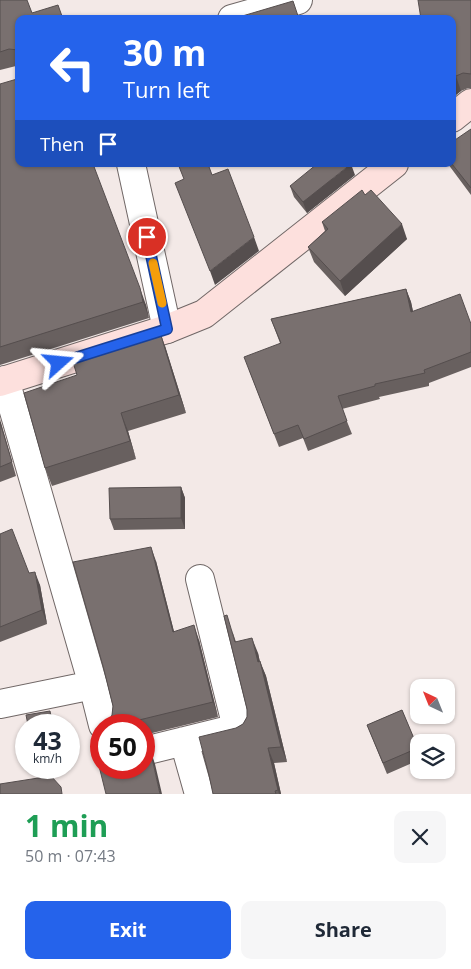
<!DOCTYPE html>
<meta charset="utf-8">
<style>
body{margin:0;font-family:"Open Sans",sans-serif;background:#f6f6f7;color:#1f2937;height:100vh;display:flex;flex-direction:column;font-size:19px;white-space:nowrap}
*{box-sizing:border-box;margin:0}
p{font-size:16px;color:#747a83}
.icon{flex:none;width:28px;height:28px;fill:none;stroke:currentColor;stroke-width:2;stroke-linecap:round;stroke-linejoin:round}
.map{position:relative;height:794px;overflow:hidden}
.side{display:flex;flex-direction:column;background:#fff;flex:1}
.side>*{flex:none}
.hud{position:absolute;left:15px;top:15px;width:441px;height:152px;border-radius:10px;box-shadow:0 1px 4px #0004;background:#2563eb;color:#fff;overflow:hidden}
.needle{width:32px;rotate:317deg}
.fabs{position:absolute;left:410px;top:679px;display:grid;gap:10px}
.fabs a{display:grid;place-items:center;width:45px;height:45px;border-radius:10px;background:#fff;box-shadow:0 1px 4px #0004;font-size:25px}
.speed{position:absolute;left:15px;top:714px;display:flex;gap:10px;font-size:25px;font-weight:700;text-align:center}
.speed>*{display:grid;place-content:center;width:65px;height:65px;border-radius:50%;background:#fff;box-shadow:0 1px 4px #0004;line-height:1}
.speed small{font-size:12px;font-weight:400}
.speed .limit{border:8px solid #d22;background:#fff;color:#111}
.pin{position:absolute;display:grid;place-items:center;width:42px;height:42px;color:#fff;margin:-21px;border:2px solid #fff;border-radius:50%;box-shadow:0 1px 5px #0007}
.me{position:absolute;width:55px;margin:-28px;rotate:72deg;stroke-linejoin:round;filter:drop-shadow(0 0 4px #0008)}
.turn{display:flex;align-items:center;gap:18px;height:105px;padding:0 25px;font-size:22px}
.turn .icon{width:65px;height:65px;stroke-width:2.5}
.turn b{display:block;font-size:35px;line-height:42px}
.then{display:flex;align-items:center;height:48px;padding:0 25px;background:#0003;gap:10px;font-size:19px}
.round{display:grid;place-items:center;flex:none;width:52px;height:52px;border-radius:10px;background:#f6f6f7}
.headline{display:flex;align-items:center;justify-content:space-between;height:85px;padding:0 25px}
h1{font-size:30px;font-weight:700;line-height:38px;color:#1e9e55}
.button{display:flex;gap:10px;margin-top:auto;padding:10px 25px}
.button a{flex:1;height:58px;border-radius:10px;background:#2563eb;color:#fff;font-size:20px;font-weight:700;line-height:58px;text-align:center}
.button a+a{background:#f6f6f7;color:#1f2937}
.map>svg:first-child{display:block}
</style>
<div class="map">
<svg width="471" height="794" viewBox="0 0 471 794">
<rect width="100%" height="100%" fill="#f3e9e7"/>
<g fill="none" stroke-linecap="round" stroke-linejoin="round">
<defs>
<path id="minor" d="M 232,19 L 298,0
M 131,164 L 167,329
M 93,685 L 103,725
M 0,704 L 93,685 L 5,380
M 184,741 L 199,794
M 144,751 L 237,728 L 200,579"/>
<path id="secondary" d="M 452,118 L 471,103
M 0,382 L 167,329 L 204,314 L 394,164"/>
</defs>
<use href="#minor" stroke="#706766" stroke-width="30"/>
<use href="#secondary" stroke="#706766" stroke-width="30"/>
<use href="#minor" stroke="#fff" stroke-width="28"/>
<use href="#secondary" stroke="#fde0dd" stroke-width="28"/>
</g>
<path fill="#68605f" d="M 0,0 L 32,13 L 19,19 L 19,66 L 16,66 L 0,70 Z
M 471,0 L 471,88 L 468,88 L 461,91 L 452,98 L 452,19 Z
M 0,84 L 146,305 L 149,318 L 0,365 Z
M 471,129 L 471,195 L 448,164 L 452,164 Z
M 355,175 L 307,213 L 294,197 L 290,186 Z
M 365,195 L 407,239 L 345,296 L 314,262 L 308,247 L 325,231 L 322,222 Z
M 406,289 L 411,302 L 413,312 L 471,324 L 471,367 L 429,383 L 429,386 L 379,397 L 380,399 L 342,409 L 352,434 L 308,451 L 303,438 L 279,447 L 249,370 L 280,343 L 271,319 Z
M 165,346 L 186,413 L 128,431 L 136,459 L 52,486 L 45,468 Z
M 0,419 L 16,476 L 0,482 Z
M 181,487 L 185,498 L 185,529 L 114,530 L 110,519 Z
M 0,534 L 29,573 L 40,585 L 47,624 L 0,642 Z
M 156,561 L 174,632 L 199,640 L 218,717 L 144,735 L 144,725 L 107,725 L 112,715 L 113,706 Z
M 232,630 L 236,642 L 258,653 L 260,662 L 266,676 L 287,762 L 274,763 L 281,794 L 213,794 L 236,728 L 243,724 L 247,717 L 247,709 Z
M 402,710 L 419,751 L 419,760 L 387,774 L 367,725 Z"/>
<path fill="#554e4e" d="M 456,76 L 461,91 L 452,98 L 452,79 Z
M 351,164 L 355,175 L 307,213 L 303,202 Z
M 402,224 L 407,239 L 345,296 L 340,281 Z
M 254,237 L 259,251 L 215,285 L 210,271 Z
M 140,288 L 146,305 L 149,318 L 143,302 Z
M 406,289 L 411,302 L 416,325 L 411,312 Z
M 159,329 L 165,346 L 186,413 L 179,395 Z
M 121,413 L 128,431 L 136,459 L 130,441 Z
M 181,487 L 185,498 L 185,529 L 181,518 Z
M 151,547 L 156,561 L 178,647 L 173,632 Z
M 35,572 L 40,585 L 47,624 L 42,610 Z
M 194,625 L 199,640 L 218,717 L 213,702 Z
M 252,638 L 258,653 L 263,677 L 258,662 Z
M 260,661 L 266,676 L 287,762 L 281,747 Z
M 50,711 L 54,722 L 54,725 L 52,725 Z
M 268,748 L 274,763 L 281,794 L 279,794 L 278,790 Z
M 150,749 L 155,764 L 162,794 L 160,794 Z"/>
<path fill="#79706f" stroke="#554e4e" d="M 0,0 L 27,0 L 32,13 L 58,5 L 63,19 L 19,19 L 19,50 L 18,50 L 9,49 L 0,52 Z
M 418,0 L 471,0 L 471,74 L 463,73 L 456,76 L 452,79 L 452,19 L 421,19 Z
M 293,1 L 299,19 L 239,19 L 239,17 Z
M 17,79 L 19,79 L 19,164 L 93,164 L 140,288 L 143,302 L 0,347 L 0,84 Z
M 471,129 L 471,188 L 452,164 L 452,142 Z
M 178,164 L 208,164 L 212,175 L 228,169 L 254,237 L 210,271 L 175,183 L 184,179 Z
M 317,164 L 351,164 L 303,202 L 290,186 Z
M 362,190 L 365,195 L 371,190 L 402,224 L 340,281 L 308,247 L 328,229 L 322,222 Z
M 406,289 L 411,312 L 460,294 L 471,324 L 471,352 L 424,370 L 425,373 L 375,384 L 375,386 L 338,396 L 347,421 L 304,439 L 298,425 L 274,434 L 244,357 L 281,343 L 271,319 Z
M 159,329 L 179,395 L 121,413 L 130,441 L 45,468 L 24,393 L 77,375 L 71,356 Z
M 0,422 L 12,462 L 0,467 Z
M 181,487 L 181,518 L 110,519 L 109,488 Z
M 12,529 L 29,573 L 35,572 L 42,610 L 0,627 L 0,534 Z
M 151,547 L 173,632 L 194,625 L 213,702 L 135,721 L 128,725 L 107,725 L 106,723 L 109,721 L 112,715 L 113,706 L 103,666 L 73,562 Z
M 227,615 L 235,642 L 252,638 L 258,662 L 260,661 L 281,747 L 268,748 L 278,790 L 275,791 L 276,794 L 213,794 L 209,775 L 199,737 L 236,728 L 243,724 L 247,717 L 247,709 L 224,616 Z
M 402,710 L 418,748 L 383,763 L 367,725 Z
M 50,711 L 52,725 L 28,725 L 26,715 Z
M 150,749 L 160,794 L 106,794 L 99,766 L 101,765 L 101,768 L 144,768 L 144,751 Z
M 51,776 L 61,787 L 62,794 L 0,794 L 0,784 Z"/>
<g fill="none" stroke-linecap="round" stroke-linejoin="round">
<defs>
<path id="route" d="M 59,363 L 167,329 L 147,237"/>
</defs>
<use href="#route" stroke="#184099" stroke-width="12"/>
<use href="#route" stroke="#2563eb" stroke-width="9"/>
<path stroke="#f59e0b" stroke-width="9" d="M 153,263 L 162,303"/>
</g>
</svg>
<div class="fabs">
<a><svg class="needle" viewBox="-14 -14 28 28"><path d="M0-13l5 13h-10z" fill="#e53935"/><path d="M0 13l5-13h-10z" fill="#747a83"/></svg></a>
<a><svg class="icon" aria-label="layers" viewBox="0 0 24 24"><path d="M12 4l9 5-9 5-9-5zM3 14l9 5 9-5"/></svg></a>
</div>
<div class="speed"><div>43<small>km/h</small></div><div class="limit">50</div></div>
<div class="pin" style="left:147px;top:237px;background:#d93025"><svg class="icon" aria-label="arrive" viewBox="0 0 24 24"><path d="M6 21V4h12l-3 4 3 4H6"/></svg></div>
<svg class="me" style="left:59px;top:363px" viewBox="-20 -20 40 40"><path d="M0-17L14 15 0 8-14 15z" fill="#2563eb" stroke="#fff" stroke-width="4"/></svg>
<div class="hud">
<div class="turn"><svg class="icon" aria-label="left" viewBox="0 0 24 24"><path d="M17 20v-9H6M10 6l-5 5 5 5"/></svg><div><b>30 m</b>Turn left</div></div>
<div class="then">Then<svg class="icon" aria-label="arrive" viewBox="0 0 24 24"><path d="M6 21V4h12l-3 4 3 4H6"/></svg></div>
</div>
</div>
<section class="side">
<div class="headline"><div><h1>1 min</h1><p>50 m · 07:43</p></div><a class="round"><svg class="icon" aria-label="close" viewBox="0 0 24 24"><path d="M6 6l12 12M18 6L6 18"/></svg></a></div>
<div class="button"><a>Exit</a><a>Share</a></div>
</section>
